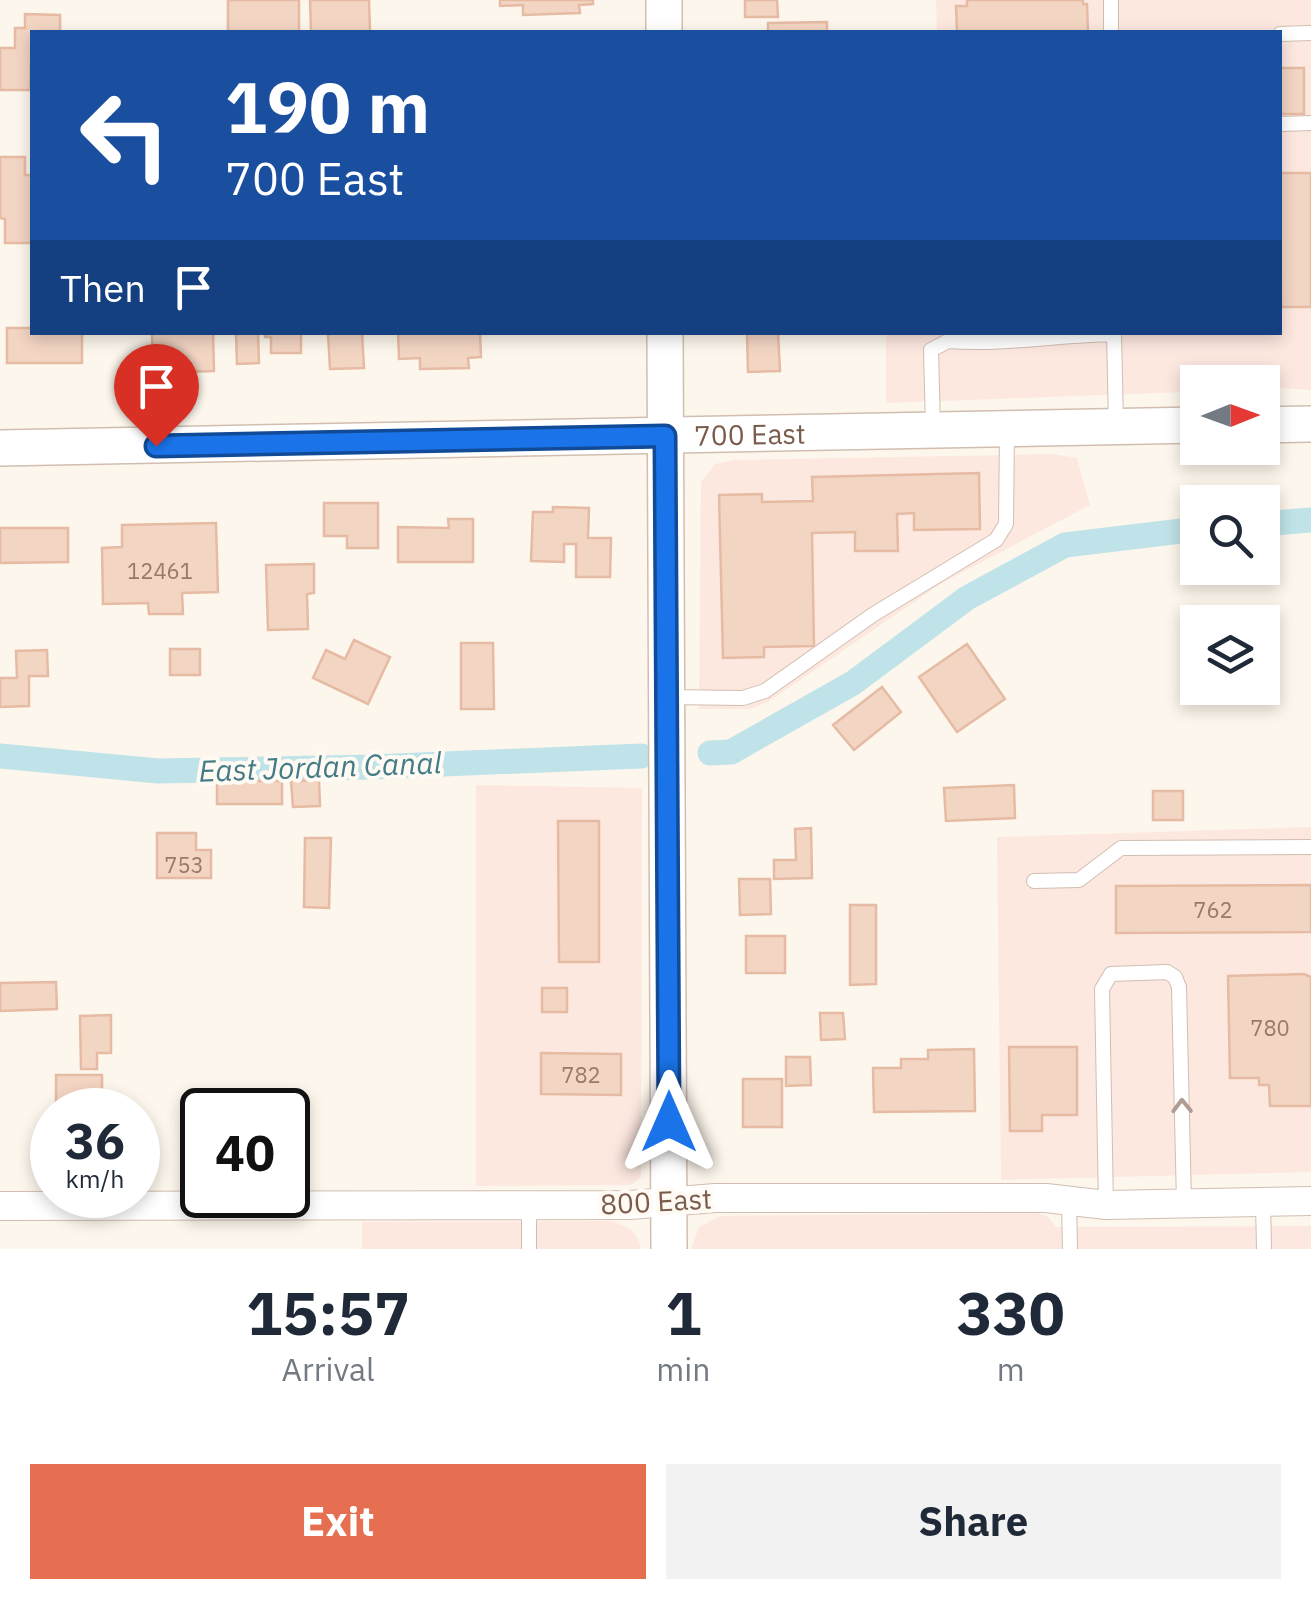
<!DOCTYPE html>
<style>
body{margin:0;font-family:"IBM Plex Sans",sans-serif;background:#f2f2f3;color:#1f2937;height:100vh;display:flex;flex-direction:column;font-size:38px;white-space:nowrap}
*{box-sizing:border-box;margin:0}
p{font-size:32px;color:#747a83}
.icon{flex:none;width:55px;height:55px;fill:none;stroke:currentColor;stroke-width:2;stroke-linecap:round;stroke-linejoin:round}
.map{position:relative;height:1249px;overflow:hidden}
.panel{display:flex;flex-direction:column;background:#fff;flex:1}
.panel>*{flex:none}
.banner{position:absolute;left:30px;top:30px;width:1252px;height:305px;border-radius:0px;box-shadow:0 5px 15px #0003;background:#1a4fa0;color:#fff;overflow:hidden}
.needle{width:65px;rotate:89deg}
.buttons{position:absolute;left:1180px;top:365px;display:grid;gap:20px}
.buttons a{display:grid;place-items:center;width:100px;height:100px;border-radius:0px;background:#fff;box-shadow:0 5px 15px #0003;font-size:50px}
.speed{position:absolute;left:30px;top:1088px;display:flex;gap:20px;font-size:50px;font-weight:700;text-align:center}
.speed>*{display:grid;place-content:center;width:130px;height:130px;border-radius:50%;background:#fff;box-shadow:0 5px 15px #0003;line-height:1}
.speed small{font-size:25px;font-weight:400}
.speed .limit{border:5px solid #111;border-radius:15px;background:#fff;color:#111}
.pin{position:absolute;display:grid;place-items:center;width:85px;height:85px;color:#fff;margin:-102px -42px;border-radius:50% 50% 50% 0;rotate:-45deg;box-shadow:0 0 10px #0007}
.pin .icon{rotate:45deg}
.me{position:absolute;width:110px;margin:-55px;rotate:0deg;stroke-linejoin:round;filter:drop-shadow(0 0 8px #0008)}
.turn{display:flex;align-items:center;gap:35px;height:210px;padding:0 30px;font-size:45px}
.turn .icon{width:130px;height:130px;stroke-width:2.5}
.turn b{display:block;font-size:70px;line-height:85px}
.then{display:flex;align-items:center;height:95px;padding:0 30px;background:#0003;gap:20px;font-size:38px}
.eta{display:flex;justify-content:space-evenly;align-items:center;height:170px;text-align:center}
.eta b{font-size:60px;font-weight:700;line-height:70px}
.primary-button{display:flex;gap:20px;margin-top:auto;padding:20px 30px}
.primary-button a{flex:1;height:115px;border-radius:0px;background:#e76f51;color:#fff;font-size:40px;font-weight:700;line-height:115px;text-align:center}
.primary-button a+a{background:#f2f2f3;color:#1f2937}
.map>svg:first-child{display:block}
</style>
<div class="map">
<svg width="1311" height="1249" viewBox="0 0 1311 1249">
<rect width="100%" height="100%" fill="#fdf6ec"/>
<path fill="#fde8e0" d="M 936,0 L 1311,0 L 1311,390 L 1263,387 L 1262,382 L 1198,382 L 1197,390 L 1184,392 L 886,403 L 886,333 L 1280,332 L 1280,32 L 937,32 Z
M 1052,454 L 1077,458 L 1090,505 L 942,583 L 768,702 L 750,709 L 699,709 L 701,482 L 715,464 L 735,460 Z
M 476,785 L 642,788 L 641,1177 L 631,1185 L 476,1186 Z
M 1311,827 L 1311,1172 L 1001,1180 L 997,837 Z
M 1038,1213 L 1048,1217 L 1056,1227 L 1311,1226 L 1311,1249 L 691,1249 L 699,1227 L 720,1216 Z
M 612,1221 L 631,1229 L 640,1243 L 640,1249 L 362,1249 L 362,1222 Z"/>
<g fill="none" stroke-linecap="round" stroke-linejoin="round">
<path stroke="#bfe3e8" stroke-width="25" d="M 1262,524 L 1311,520
M 710,753 L 731,752 L 853,683 L 967,598 L 1065,545 L 1198,529
M 0,756 L 158,771 L 372,767 L 641,756"/>
</g>
<path fill="#f3d5c3" stroke="#e6bba3" stroke-width="2.5" d="M 228,0 L 299,0 L 299,32 L 228,32 Z
M 310,0 L 369,0 L 370,31 L 311,32 Z
M 500,0 L 593,0 L 593,4 L 579,5 L 580,13 L 523,15 L 523,5 L 500,6 Z
M 745,0 L 777,0 L 778,17 L 745,17 Z
M 967,0 L 1083,0 L 1083,4 L 1087,4 L 1088,32 L 957,32 L 956,6 L 967,6 Z
M 25,14 L 60,15 L 60,32 L 32,32 L 30,90 L 0,90 L 0,48 L 15,48 L 15,28 L 25,28 Z
M 827,22 L 827,32 L 768,32 L 768,23 Z
M 1280,68 L 1304,68 L 1304,114 L 1280,114 Z
M 0,157 L 25,157 L 25,175 L 32,175 L 32,243 L 5,243 L 5,219 L 0,218 Z
M 1280,173 L 1311,173 L 1311,307 L 1281,307 Z
M 7,328 L 32,328 L 32,332 L 82,332 L 82,363 L 7,363 Z
M 152,332 L 213,332 L 214,371 L 153,373 Z
M 265,332 L 301,332 L 301,353 L 271,353 L 271,337 L 265,337 Z
M 362,332 L 364,368 L 330,369 L 328,334 Z
M 398,332 L 480,332 L 481,357 L 468,358 L 469,368 L 420,369 L 420,358 L 399,359 Z
M 747,332 L 778,332 L 780,371 L 748,372 Z
M 258,333 L 259,363 L 237,364 L 236,334 Z
M 979,473 L 980,529 L 914,530 L 914,513 L 897,514 L 898,551 L 855,551 L 855,532 L 812,533 L 814,646 L 764,647 L 764,657 L 723,658 L 719,495 L 762,494 L 762,502 L 813,501 L 812,477 Z
M 324,503 L 378,503 L 378,548 L 347,548 L 347,536 L 324,536 Z
M 553,507 L 589,508 L 588,538 L 611,538 L 610,577 L 576,577 L 576,544 L 564,544 L 564,562 L 531,561 L 533,512 L 553,512 Z
M 448,519 L 473,519 L 473,562 L 398,562 L 398,527 L 449,528 Z
M 216,523 L 218,592 L 182,593 L 183,614 L 149,614 L 148,603 L 103,604 L 102,548 L 122,547 L 122,525 Z
M 0,528 L 68,528 L 68,562 L 0,563 Z
M 314,564 L 314,593 L 307,594 L 308,629 L 268,630 L 266,565 Z
M 354,640 L 390,657 L 368,704 L 313,678 L 326,650 L 345,659 Z
M 461,643 L 493,643 L 494,709 L 461,709 Z
M 967,644 L 1005,699 L 957,732 L 919,677 Z
M 170,649 L 200,649 L 200,675 L 170,675 Z
M 47,650 L 48,676 L 29,676 L 29,706 L 0,707 L 0,678 L 17,678 L 16,651 Z
M 882,687 L 901,712 L 854,750 L 833,725 Z
M 319,780 L 320,806 L 293,807 L 291,781 Z
M 217,781 L 282,781 L 282,804 L 217,804 Z
M 1014,785 L 1015,818 L 946,821 L 944,788 Z
M 1153,791 L 1183,791 L 1183,820 L 1153,820 Z
M 558,821 L 599,821 L 599,962 L 559,962 Z
M 811,828 L 812,878 L 774,879 L 774,860 L 796,860 L 795,829 Z
M 157,833 L 196,833 L 196,850 L 211,850 L 211,878 L 157,878 Z
M 305,838 L 331,838 L 329,908 L 304,907 Z
M 739,879 L 770,879 L 771,914 L 740,915 Z
M 1311,885 L 1311,932 L 1116,933 L 1116,886 Z
M 850,905 L 876,905 L 876,984 L 850,985 Z
M 746,936 L 785,936 L 785,973 L 746,973 Z
M 1304,974 L 1311,977 L 1311,1106 L 1270,1106 L 1269,1085 L 1259,1085 L 1259,1078 L 1230,1078 L 1228,976 Z
M 56,982 L 57,1009 L 0,1011 L 0,983 Z
M 542,988 L 567,988 L 567,1012 L 542,1012 Z
M 820,1013 L 843,1013 L 845,1039 L 821,1040 Z
M 111,1015 L 111,1053 L 97,1053 L 97,1069 L 81,1069 L 80,1016 Z
M 1009,1047 L 1077,1047 L 1077,1115 L 1042,1115 L 1042,1131 L 1010,1131 Z
M 974,1049 L 975,1111 L 874,1112 L 873,1068 L 901,1068 L 901,1059 L 928,1059 L 928,1050 Z
M 541,1053 L 621,1054 L 621,1095 L 541,1094 Z
M 786,1057 L 810,1057 L 811,1085 L 786,1086 Z
M 56,1075 L 102,1075 L 102,1110 L 56,1110 Z
M 743,1079 L 782,1079 L 782,1127 L 743,1127 Z"/>
<g fill="none" stroke-linecap="round" stroke-linejoin="round">
<defs>
<path id="service" d="M 1111,0 L 1111,32
M 1280,34 L 1311,33
M 1280,124 L 1311,123
M 1114,332 L 1116,425
M 933,428 L 931,350 L 948,341 C 1005,345 1058,335 1114,334
M 667,697 L 743,698 L 765,691 L 874,614 L 996,540 L 1006,524 L 1007,430
M 1034,881 L 1079,880 L 1121,848 L 1311,847
M 1069,1201 L 1070,1249
M 1263,1202 L 1264,1249
M 1106,1205 L 1102,989 L 1111,974 L 1167,972 L 1175,977 L 1179,987 L 1184,1203
M 529,1249 L 529,1205"/>
<path id="minor" d="M 0,1206 L 630,1205 L 715,1198 L 1046,1198 L 1106,1205 L 1311,1201"/>
<g id="tertiary">
<path d="M 664,0 L 664,32"/>
<path d="M 665,332 L 669,1249"/>
<path d="M 1262,425 L 1311,424"/>
<path id="s1" d="M 0,448 L 1198,425"/>
</g>
</defs>
<use href="#service" stroke="#d1beb0" stroke-width="16"/>
<use href="#minor" stroke="#d1beb0" stroke-width="30"/>
<use href="#tertiary" stroke="#d1beb0" stroke-width="38"/>
<use href="#service" stroke="#fff" stroke-width="14"/>
<use href="#minor" stroke="#fff" stroke-width="28"/>
<use href="#tertiary" stroke="#fff" stroke-width="35"/>
</g>
<defs><path id="oneway-chevron" d="M-2-3.5L2.5 0L-2 3.5" fill="none" stroke-width="1.6" stroke-linecap="round" stroke-linejoin="round" transform="scale(2.5)"/></defs>
<use stroke="#af9d94" href="#oneway-chevron" transform="translate(1182 1106) rotate(-91)"/>
<g fill="none" stroke-linecap="round" stroke-linejoin="round">
<defs>
<path id="route" d="M 156,446 L 665,436 L 669,1122"/>
</defs>
<use href="#route" stroke="#114b97" stroke-width="25"/>
<use href="#route" stroke="#1a73e8" stroke-width="18"/>
</g>
<g text-anchor="middle" dominant-baseline="central" stroke-width="8" stroke-linejoin="round" paint-order="stroke">
<g font-size="22" fill="#987a6a">
<text x="160" y="570">12461</text>
<text x="184" y="864">753</text>
<text x="1213" y="909">762</text>
<text x="1270" y="1027">780</text>
<text x="581" y="1074">782</text>
</g>
<g font-size="28" fill="#7a5c4d" stroke="#fffaf3">
<text stroke="none"><textPath href="#s1" startOffset="750">700 East</textPath></text>
<text transform="translate(656 1201) rotate(-3)">800 East</text>
</g>
<g font-size="30" font-style="italic" fill="#437c86" stroke="#fffaf3">
<text transform="translate(320 766) rotate(-2)">East Jordan Canal</text>
</g>
</g>
</svg>
<div class="buttons">
<a><svg class="needle" viewBox="-14 -14 28 28"><path d="M0-13l5 13h-10z" fill="#e53935"/><path d="M0 13l5-13h-10z" fill="#747a83"/></svg></a>
<a><svg class="icon" aria-label="search" viewBox="0 0 24 24"><circle cx="10" cy="10" r="6"/><path d="M15 15l6 6"/></svg></a>
<a><svg class="icon" aria-label="layers" viewBox="0 0 24 24"><path d="M12 4l9 5-9 5-9-5zM3 14l9 5 9-5"/></svg></a>
</div>
<div class="speed"><div>36<small>km/h</small></div><div class="limit">40</div></div>
<div class="pin" style="left:156px;top:446px;background:#d93025"><svg class="icon" aria-label="arrive" viewBox="0 0 24 24"><path d="M6 21V4h12l-3 4 3 4H6"/></svg></div>
<svg class="me" style="left:669px;top:1122px" viewBox="-20 -20 40 40"><path d="M0-17L14 15 0 8-14 15z" fill="#1a73e8" stroke="#fff" stroke-width="4"/></svg>
<div class="banner">
<div class="turn"><svg class="icon" aria-label="left" viewBox="0 0 24 24"><path d="M17 20v-9H6M10 6l-5 5 5 5"/></svg><div><b>190 m</b>700 East</div></div>
<div class="then">Then<svg class="icon" aria-label="arrive" viewBox="0 0 24 24"><path d="M6 21V4h12l-3 4 3 4H6"/></svg></div>
</div>
</div>
<section class="panel">
<div class="eta">
<div><b>15:57</b><p>Arrival</p></div>
<div><b>1</b><p>min</p></div>
<div><b>330</b><p>m</p></div>
</div>
<div class="primary-button"><a>Exit</a><a>Share</a></div>
</section>
